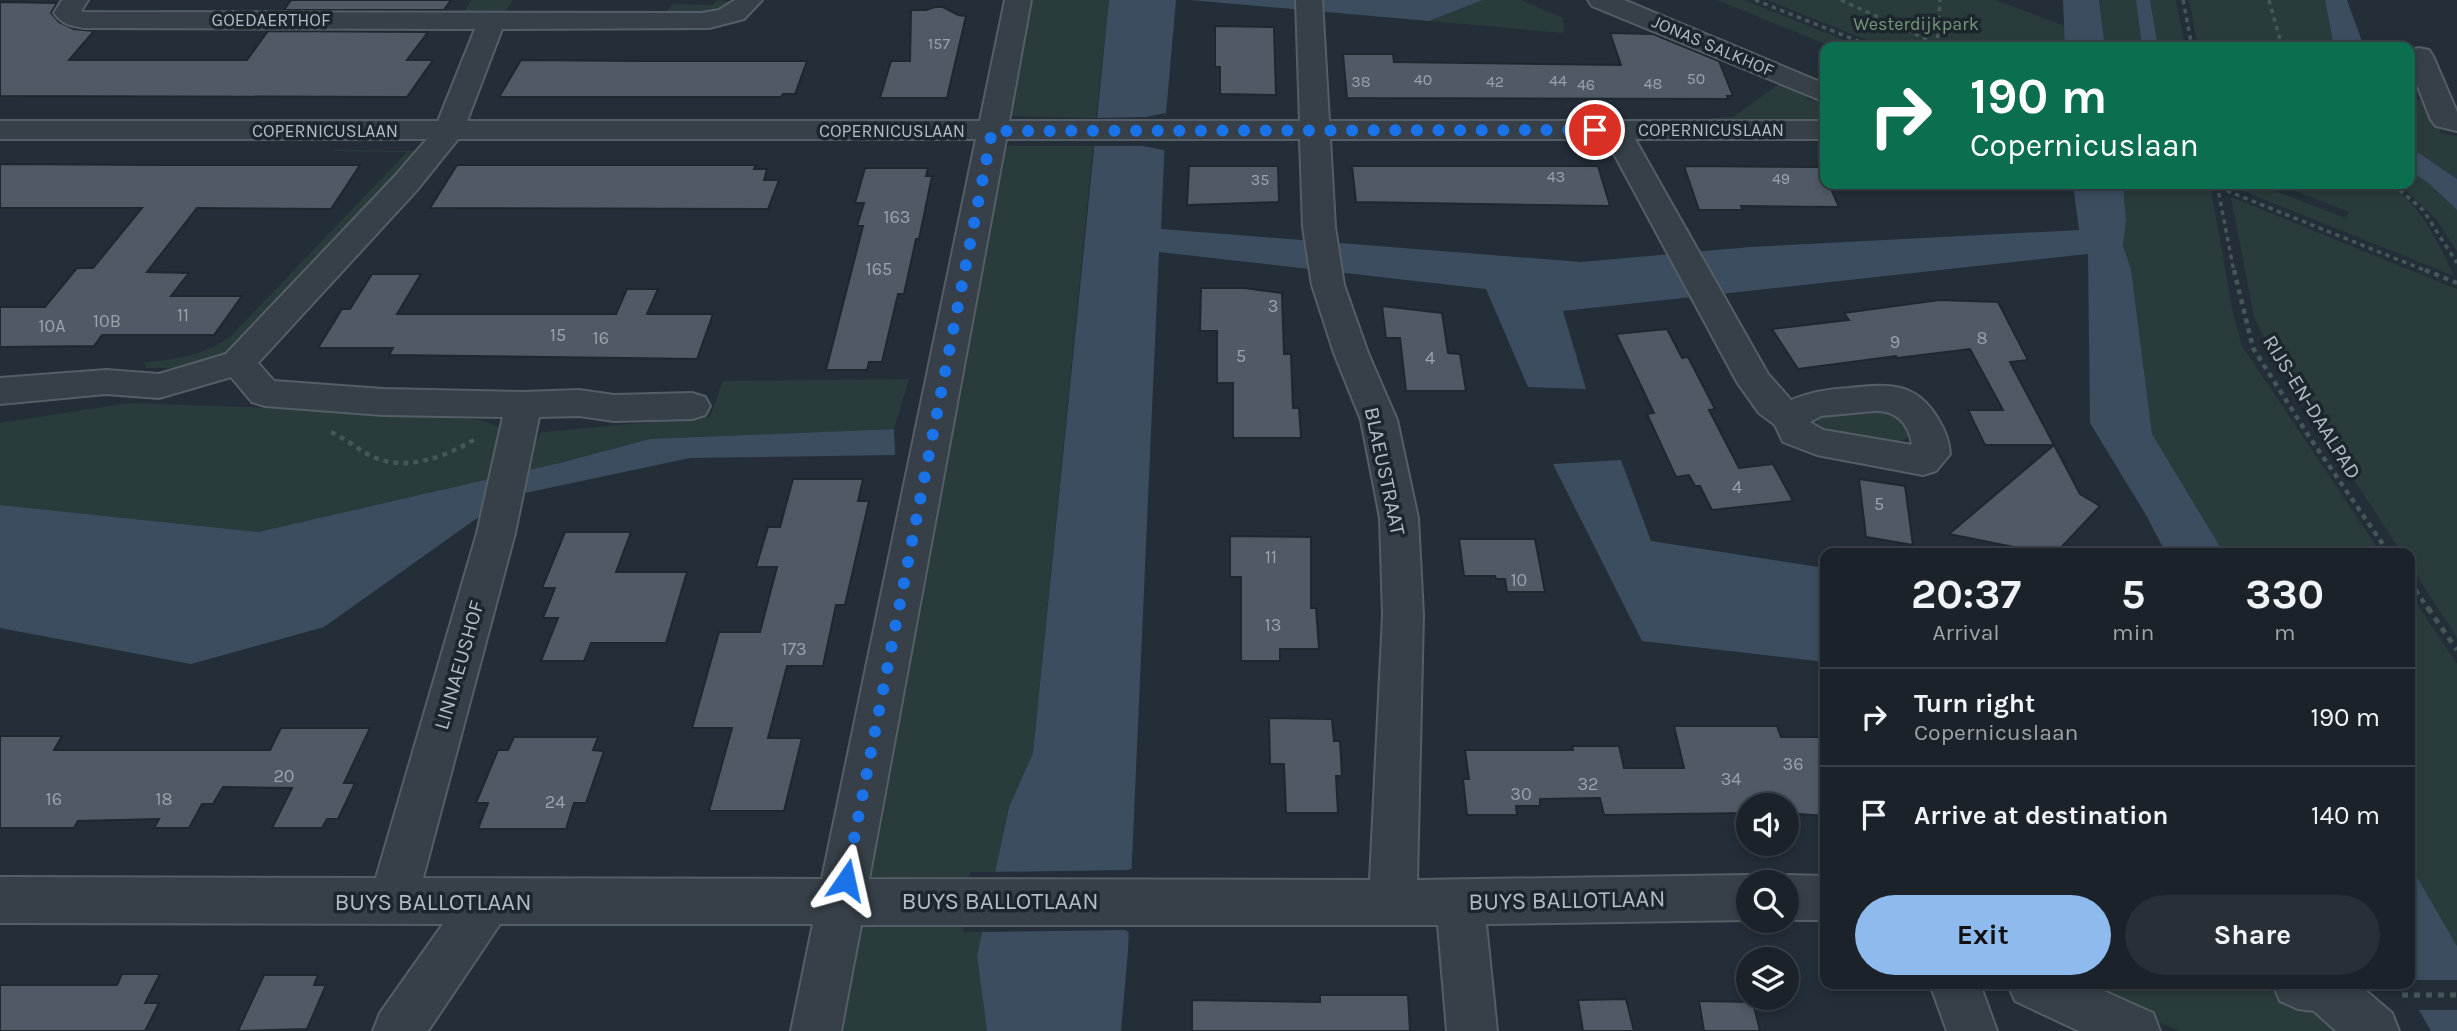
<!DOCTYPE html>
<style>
body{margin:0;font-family:Karla,sans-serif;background:#282f36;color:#f1f3f6;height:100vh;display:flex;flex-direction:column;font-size:26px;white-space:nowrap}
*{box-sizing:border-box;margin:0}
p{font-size:23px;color:#a0a4a8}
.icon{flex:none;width:38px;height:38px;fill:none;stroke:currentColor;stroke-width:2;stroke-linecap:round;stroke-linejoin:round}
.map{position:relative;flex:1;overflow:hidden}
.details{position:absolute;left:1820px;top:548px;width:595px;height:441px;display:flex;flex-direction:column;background:#1b222a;border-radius:14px;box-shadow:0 4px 10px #0003,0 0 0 2px #393f47}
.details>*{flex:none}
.hud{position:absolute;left:1820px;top:42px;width:595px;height:147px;border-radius:14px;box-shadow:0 4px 10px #0003,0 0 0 2px #393f47;background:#0b6e4f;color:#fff;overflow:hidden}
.fabs{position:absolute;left:1736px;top:793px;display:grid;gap:14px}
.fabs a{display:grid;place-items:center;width:63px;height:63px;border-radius:50%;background:#1b222a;box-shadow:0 4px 10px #0003,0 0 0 2px #393f47;font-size:35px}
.pin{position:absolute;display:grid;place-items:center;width:60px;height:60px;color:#fff;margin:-30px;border:4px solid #fff;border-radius:50%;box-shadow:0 2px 7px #0007}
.me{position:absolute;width:77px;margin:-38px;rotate:11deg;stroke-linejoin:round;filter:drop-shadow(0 0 5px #0008)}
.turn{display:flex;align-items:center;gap:24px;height:147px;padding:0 35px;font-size:32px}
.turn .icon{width:91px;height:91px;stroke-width:2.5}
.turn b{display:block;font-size:49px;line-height:60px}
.eta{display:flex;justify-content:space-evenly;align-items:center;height:119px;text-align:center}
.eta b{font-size:42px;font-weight:700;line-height:49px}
.cta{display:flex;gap:14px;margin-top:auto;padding:14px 35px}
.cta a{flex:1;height:80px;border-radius:42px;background:#8fbaed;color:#111;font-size:28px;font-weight:700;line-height:80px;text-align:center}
.cta a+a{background:#282f36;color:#f1f3f6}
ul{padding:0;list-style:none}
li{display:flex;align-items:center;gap:21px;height:98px;padding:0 35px;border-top:2px solid #393f47}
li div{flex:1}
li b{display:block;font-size:26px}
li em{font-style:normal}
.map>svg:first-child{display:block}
</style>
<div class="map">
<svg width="2457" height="1031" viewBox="0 0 2457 1031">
<rect width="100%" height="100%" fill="#242e38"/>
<path fill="#293c3b" d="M 471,0 L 513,0 L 503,14 L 463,15 Z
M 717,0 L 736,2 L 719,15 L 664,15 L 672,4 L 713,5 Z
M 1031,0 L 1109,0 L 1096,118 L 1012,116 L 1010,114 Z
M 1483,0 L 1521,0 L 1563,18 L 1564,33 L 1429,21 Z
M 1717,0 L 1744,0 L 1861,47 L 1833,47 Z
M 1767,0 L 1995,0 L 2065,26 L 2065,47 L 1885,47 Z
M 2099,0 L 2136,0 L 2142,47 L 2105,47 Z
M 2150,0 L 2176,0 L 2185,47 L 2158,47 Z
M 2189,0 L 2325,0 L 2334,47 L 2198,47 Z
M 1780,83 L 1810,95 L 1806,99 L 1825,102 L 1825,122 L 1712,122 L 1712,118 L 1733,117 Z
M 2410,98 L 2430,102 L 2441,133 L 2457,136 L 2457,179 L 2410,147 Z
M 1009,146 L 1093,146 L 1033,753 L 1009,807 L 995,872 L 970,872 L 969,882 L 873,879 L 868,875 L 1004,148 Z
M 335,150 L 417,151 L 224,354 L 192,368 L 146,368 L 144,363 C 178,358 200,357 230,337 L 407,152 L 332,151 Z
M 2410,171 L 2427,182 L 2457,210 L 2457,251 L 2436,219 L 2399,184 L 2410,184 Z
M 2123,184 L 2199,184 L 2211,190 L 2233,313 L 2242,346 L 2381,553 L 2224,553 L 2152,434 L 2131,269 L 2123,246 L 2126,220 Z
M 2226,184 L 2258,184 L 2345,218 L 2349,212 L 2278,184 L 2295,189 L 2304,184 C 2319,184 2376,180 2387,184 C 2417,196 2441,249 2454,276 Z
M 2231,197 L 2457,289 L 2457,638 L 2410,565 L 2410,553 L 2402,553 L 2272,355 L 2254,317 Z
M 909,379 L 894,429 L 650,439 L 526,471 L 535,441 L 542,432 L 710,417 L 723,381 Z
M 129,403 L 371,411 L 482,420 L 504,429 L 498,477 L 258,532 L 0,505 L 0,423 Z
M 1869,408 C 1885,412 1909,417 1908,437 C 1893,450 1836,437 1818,429 L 1817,419 L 1823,414 Z
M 2410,594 L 2457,664 L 2457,946 L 2410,865 Z
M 964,920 L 963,932 L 983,932 L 977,956 L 987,1031 L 841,1031 L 860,923 Z
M 2074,984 L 2227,984 L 2299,996 L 2346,1031 L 2179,1031 Z"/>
<path fill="#3b4d5f" d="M 1109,0 L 1176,0 L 1166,114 L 1161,229 L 1581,262 L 1750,247 L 2079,230 L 2073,184 L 2123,184 L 2126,220 L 2123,246 L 2131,269 L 2152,434 L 2224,553 L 2166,553 L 2146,515 L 2090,423 L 2088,254 L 1563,311 L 1586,389 L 1528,387 L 1486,289 L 1159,252 L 1128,950 L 1121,1031 L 987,1031 L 977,956 L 1009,807 L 1033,753 Z
M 1190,0 L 1483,0 L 1429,21 Z
M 2063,0 L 2099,0 L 2105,47 L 2065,47 Z
M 2136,0 L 2150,0 L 2158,47 L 2142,47 Z
M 2325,0 L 2347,0 L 2364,47 L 2334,47 Z
M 2410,147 L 2457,179 L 2457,210 L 2427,182 L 2410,171 Z
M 894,429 L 895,455 L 690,458 L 525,493 L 480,516 L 324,627 L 191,664 L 0,628 L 0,505 L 258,532 L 559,463 L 650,439 Z
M 1621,460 L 1651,541 L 1825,568 L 1825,662 L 1642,641 L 1553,464 Z
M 2410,865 L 2457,946 L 2457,1031 L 2431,1031 L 2404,984 L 2410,984 Z"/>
<path fill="#242e38" d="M 1170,112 L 1168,151 L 1143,146 L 1089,146 L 1093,118 L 1146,117 Z
M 1134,868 L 1132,934 L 1125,930 L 979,932 L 991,872 L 1128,870 Z
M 2410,980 L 2457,980 L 2457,1010 L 2415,1010 L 2401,984 L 2410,984 Z"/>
<path fill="#4f5a66" stroke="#1f272f" stroke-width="2" d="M 291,0 L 451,0 L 444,10 L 284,10 Z
M 0,2 L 57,3 L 51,13 L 59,22 L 74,29 L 94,31 L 69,60 L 247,60 L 268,31 L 428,32 L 407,60 L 433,60 L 407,97 L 0,96 Z
M 935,7 L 943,7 L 958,15 L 966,16 L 947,98 L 880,98 L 891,61 L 910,61 L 911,10 L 926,10 Z
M 1215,26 L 1274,27 L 1276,95 L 1220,94 L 1220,67 L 1215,67 Z
M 1610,33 L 1653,34 L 1719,61 L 1733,96 L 1727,96 L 1728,99 L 1347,98 L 1343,54 L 1393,54 L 1394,62 L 1621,65 Z
M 521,60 L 642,61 L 807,61 L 795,94 L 783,94 L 781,97 L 499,97 Z
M 0,164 L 160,165 L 360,165 L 331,209 L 197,208 L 147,272 L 189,273 L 171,296 L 242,296 L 214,335 L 102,335 L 94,346 L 0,347 L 0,307 L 45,307 L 77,268 L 93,268 L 142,208 L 0,208 Z
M 457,165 L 756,165 L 754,169 L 767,169 L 764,180 L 779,180 L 768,209 L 430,208 Z
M 1189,166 L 1278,166 L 1279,202 L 1187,205 Z
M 1352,166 L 1598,166 L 1610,206 L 1356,202 Z
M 1684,166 L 1821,167 L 1825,184 L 1829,184 L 1839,207 L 1741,206 L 1743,210 L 1699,210 Z
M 865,168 L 928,168 L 926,176 L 932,176 L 919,239 L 916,239 L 904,294 L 898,294 L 882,362 L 869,362 L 867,370 L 826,370 L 863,226 L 857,226 L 864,203 L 855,203 Z
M 372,274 L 421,274 L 397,314 L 616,314 L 627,289 L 658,289 L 647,314 L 713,314 L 697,359 L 389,355 L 393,348 L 318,348 L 342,309 L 350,309 Z
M 1201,288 L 1244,288 L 1282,293 L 1284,354 L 1291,354 L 1293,408 L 1299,408 L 1301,438 L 1233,438 L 1233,383 L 1217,383 L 1217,331 L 1200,331 Z
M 1939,300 L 1998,302 L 2028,360 L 2010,362 L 2080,494 L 2100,506 L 2056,553 L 2007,553 L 2014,547 L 1949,534 L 2054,445 L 1985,445 L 1968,410 L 2003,410 L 1970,349 L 1897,358 L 1896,356 L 1798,369 L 1772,329 L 1849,320 L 1844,313 Z
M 1382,306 L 1442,313 L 1448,353 L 1460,354 L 1466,391 L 1406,391 L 1400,338 L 1386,338 Z
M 1667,329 L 1682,358 L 1688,357 L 1715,409 L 1709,410 L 1739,468 L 1773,464 L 1793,501 L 1712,510 L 1700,486 L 1695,486 L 1689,475 L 1676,477 L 1647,414 L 1654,413 L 1616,334 Z
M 793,479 L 863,479 L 858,501 L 869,501 L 845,605 L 836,605 L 823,666 L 787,666 L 768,738 L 802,738 L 784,811 L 709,811 L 732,728 L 692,728 L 719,632 L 760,632 L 777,567 L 756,567 L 768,527 L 780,527 Z
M 1859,479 L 1905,486 L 1913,545 L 1866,537 Z
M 565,532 L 631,532 L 616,572 L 687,572 L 666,643 L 591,643 L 584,661 L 541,661 L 558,618 L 543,618 L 555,588 L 542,588 Z
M 1230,536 L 1311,537 L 1311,608 L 1316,608 L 1319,649 L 1280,649 L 1280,661 L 1241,661 L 1241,577 L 1230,577 Z
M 1459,539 L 1535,539 L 1545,592 L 1507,592 L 1505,579 L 1496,579 L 1495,576 L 1464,576 Z
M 1269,718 L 1332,719 L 1334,741 L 1340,741 L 1342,776 L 1336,776 L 1338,813 L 1286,813 L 1284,764 L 1270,764 Z
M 1674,726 L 1777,726 L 1781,737 L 1825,737 L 1825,816 L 1787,813 L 1787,805 L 1748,805 L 1748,813 L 1604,815 L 1600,798 L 1540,799 L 1540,806 L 1516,806 L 1517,815 L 1467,815 L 1463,779 L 1469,779 L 1465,750 L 1573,750 L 1572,746 L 1619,746 L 1624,768 L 1684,768 Z
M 281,728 L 370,728 L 344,783 L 355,783 L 338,819 L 327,819 L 322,828 L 272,828 L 292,788 L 223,787 L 213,804 L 202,804 L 189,828 L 154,828 L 159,819 L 78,821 L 74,828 L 0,828 L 0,736 L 62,736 L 54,750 L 270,750 Z
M 514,737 L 598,737 L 593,750 L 604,751 L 586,803 L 574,803 L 566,829 L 478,829 L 488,803 L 476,803 L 498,750 L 508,750 Z
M 122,974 L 160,974 L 145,1003 L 159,1003 L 145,1031 L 0,1031 L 0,985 L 117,985 Z
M 264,975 L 318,975 L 314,985 L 326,985 L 307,1029 L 238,1031 Z
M 1320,995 L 1408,995 L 1410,1031 L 1192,1031 L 1192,1000 L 1320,1002 Z
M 1626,999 L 1634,1031 L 1583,1031 L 1578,1000 Z
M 1699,1001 L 1753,1002 L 1760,1031 L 1704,1031 Z"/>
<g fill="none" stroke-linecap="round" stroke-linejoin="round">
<defs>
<path id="minor" d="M 62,0 L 88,0 L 81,11 L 84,12 L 702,13 L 719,10 L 735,0 L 762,0 L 744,19 L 709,28 L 502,29 L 467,121 L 980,121 L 1005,0 L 1031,0 L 1009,121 L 1300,121 L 1296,0 L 1322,0 L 1329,121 L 1825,121 L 1825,139 L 1635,139 L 1768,374 L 1791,400 C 1810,392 1829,389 1849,388 C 1887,384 1916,381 1938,419 C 1945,430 1949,440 1950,454 L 1936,471 L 1923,475 L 1817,455 L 1783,442 L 1775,425 L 1759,413 L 1737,382 L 1606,139 L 1330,139 L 1335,227 L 1344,285 L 1368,353 L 1397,420 L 1418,518 L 1423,615 L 1417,880 L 1748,875 L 1765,882 L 1748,882 L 1748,920 L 1486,924 L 1497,1031 L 1447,1031 L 1438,925 L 861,925 L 841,1031 L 791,1031 L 813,924 L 500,924 L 428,1031 L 373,1031 L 380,1013 L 443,924 L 0,923 L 0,877 L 376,878 L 477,533 L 503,417 L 383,415 L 265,406 L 252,402 L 231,377 L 159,398 L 106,394 L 0,404 L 0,378 L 106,370 L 159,374 L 226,354 L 395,176 L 427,139 L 0,139 L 0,121 L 438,121 L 475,29 L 84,28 C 71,26 62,24 54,13 ZM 458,139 L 976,139 L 822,879 L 423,878 L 515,533 L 539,417 L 579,416 L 614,421 L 692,419 L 705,415 L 710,406 L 705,397 L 692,393 L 614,395 L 579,390 L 524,392 L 383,389 L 274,381 L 258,363 L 417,190 ZM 1006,139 L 1300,139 L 1303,227 L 1312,285 L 1334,353 L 1361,420 L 1380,518 L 1383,615 L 1370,880 L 869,879 ZM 1874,411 C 1896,410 1909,423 1912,445 L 1823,430 L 1810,422 L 1821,416 Z
M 1588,0 L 1624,0 L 1825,84 L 1825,102 L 1592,6 Z
M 2419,48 L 2429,50 L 2433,56 L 2457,112 L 2457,131 L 2436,126 L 2431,120 L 2410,67 L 2410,50 Z
M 1787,875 L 1825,876 L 1825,920 L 1787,920 L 1787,882 L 1770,882 Z
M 1930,984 L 1980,984 L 1997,1031 L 1947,1031 Z
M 2008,984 L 2088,984 L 2153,1013 L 2160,1031 L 2079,1031 L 2015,1001 Z
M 2273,984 L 2358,984 L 2392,1013 L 2399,1031 L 2336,1031 L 2314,1011 L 2298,1009 L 2280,1001 Z"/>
</defs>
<use href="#minor" stroke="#555e66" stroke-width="4"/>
<path stroke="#465758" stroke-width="3.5" stroke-dasharray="4.5 4.5" stroke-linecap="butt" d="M 1755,0 L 1873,47
M 1841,0 L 1937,44
M 2183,0 L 2192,47
M 2269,0 L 2282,47
M 1937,47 L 1940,0
M 2210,184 L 2429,272
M 2217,184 L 2234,272
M 2393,184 L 2423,210 L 2457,263"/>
<path stroke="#465758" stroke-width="4.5" stroke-dasharray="5 5" stroke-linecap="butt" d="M 2234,270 L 2253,348 L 2310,438 L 2389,553
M 2425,270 L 2457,283
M 331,432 C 346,439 359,450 373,457 C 407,472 448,456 477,438
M 2410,582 L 2429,610"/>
<path stroke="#465758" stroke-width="5" stroke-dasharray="6 6" stroke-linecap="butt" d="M 2428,608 L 2457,650
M 2402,995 L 2457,995"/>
<use href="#minor" fill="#374048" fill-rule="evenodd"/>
</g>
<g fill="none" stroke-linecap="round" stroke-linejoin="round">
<path stroke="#1a73e8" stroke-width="12" stroke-dasharray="0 21.6" d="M 846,880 L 992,131 L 1595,130"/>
</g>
<g text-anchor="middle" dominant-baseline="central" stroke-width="7" stroke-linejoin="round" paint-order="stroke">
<g font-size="16" fill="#99a3ac">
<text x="939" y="43">157</text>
<text x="1696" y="78">50</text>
<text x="1423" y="79">40</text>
<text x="1558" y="80">44</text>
<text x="1361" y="81">38</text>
<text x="1495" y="81">42</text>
<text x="1653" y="83">48</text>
<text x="1586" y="84">46</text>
<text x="1556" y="176">43</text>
<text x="1781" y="178">49</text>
<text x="1260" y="179">35</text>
</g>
<g font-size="18" fill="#b2bbc4" stroke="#1d252d">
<text x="271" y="20">GOEDAERTHOF</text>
<text transform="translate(1713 46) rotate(23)">JONAS SALKHOF</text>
<text x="1711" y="130">COPERNICUSLAAN</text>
<text x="325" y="131">COPERNICUSLAAN</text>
<text x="892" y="131">COPERNICUSLAAN</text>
</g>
<g font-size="18" fill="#739879" stroke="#1d252d">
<text x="1916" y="24">Westerdijkpark</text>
</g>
<g font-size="18" fill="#99a3ac">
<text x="897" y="217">163</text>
<text x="879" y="269">165</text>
<text x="1273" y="306">3</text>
<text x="183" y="315">11</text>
<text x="107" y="321">10B</text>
<text x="52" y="326">10A</text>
<text x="558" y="335">15</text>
<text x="601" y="338">16</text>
<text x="1982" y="338">8</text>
<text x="1895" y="342">9</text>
<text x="1241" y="356">5</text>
<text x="1430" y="358">4</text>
<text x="1737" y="487">4</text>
<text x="1879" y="504">5</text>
<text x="1271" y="557">11</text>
<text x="1519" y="580">10</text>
<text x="1273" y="625">13</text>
<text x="794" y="649">173</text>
<text x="1793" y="764">36</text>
<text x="284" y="776">20</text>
<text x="1731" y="779">34</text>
<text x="1588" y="784">32</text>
<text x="1521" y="794">30</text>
<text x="54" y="799">16</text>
<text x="164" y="799">18</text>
<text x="555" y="802">24</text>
</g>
<g font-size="21" fill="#b2bbc4" stroke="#1d252d">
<text transform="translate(2312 407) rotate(58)">RIJS-EN-DAALPAD</text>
<text transform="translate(1385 471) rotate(78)">BLAEUSTRAAT</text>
<text transform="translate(459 665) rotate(-74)">LINNAEUSHOF</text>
</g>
<g font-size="24" fill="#b2bbc4" stroke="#1d252d">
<text transform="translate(1567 900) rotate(-1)">BUYS BALLOTLAAN</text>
<text x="1000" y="901">BUYS BALLOTLAAN</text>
<text x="433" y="902">BUYS BALLOTLAAN</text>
</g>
</g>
</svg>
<div class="fabs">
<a><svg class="icon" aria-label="sound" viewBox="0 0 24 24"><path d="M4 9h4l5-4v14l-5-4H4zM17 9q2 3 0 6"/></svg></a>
<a><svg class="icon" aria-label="search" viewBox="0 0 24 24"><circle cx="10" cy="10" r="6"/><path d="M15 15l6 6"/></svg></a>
<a><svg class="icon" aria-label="layers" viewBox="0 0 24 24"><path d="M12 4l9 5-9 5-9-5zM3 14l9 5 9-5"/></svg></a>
</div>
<div class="pin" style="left:1595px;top:130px;background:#d93025"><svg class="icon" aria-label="arrive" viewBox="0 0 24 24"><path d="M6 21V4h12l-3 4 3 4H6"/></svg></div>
<svg class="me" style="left:846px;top:880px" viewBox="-20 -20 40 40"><path d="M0-17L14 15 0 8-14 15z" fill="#1a73e8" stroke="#fff" stroke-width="4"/></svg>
<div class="hud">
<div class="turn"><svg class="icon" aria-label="right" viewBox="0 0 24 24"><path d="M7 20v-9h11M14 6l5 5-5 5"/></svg><div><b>190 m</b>Copernicuslaan</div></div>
</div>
<section class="details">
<div class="eta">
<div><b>20:37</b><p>Arrival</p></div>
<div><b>5</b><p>min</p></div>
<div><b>330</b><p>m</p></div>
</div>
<ul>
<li><svg class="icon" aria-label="right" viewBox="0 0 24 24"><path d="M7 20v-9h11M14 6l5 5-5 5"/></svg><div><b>Turn right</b><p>Copernicuslaan</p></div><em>190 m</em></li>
<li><svg class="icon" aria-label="arrive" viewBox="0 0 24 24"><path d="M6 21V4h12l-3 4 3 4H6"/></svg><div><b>Arrive at destination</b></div><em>140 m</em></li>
</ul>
<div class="cta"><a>Exit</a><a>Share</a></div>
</section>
</div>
